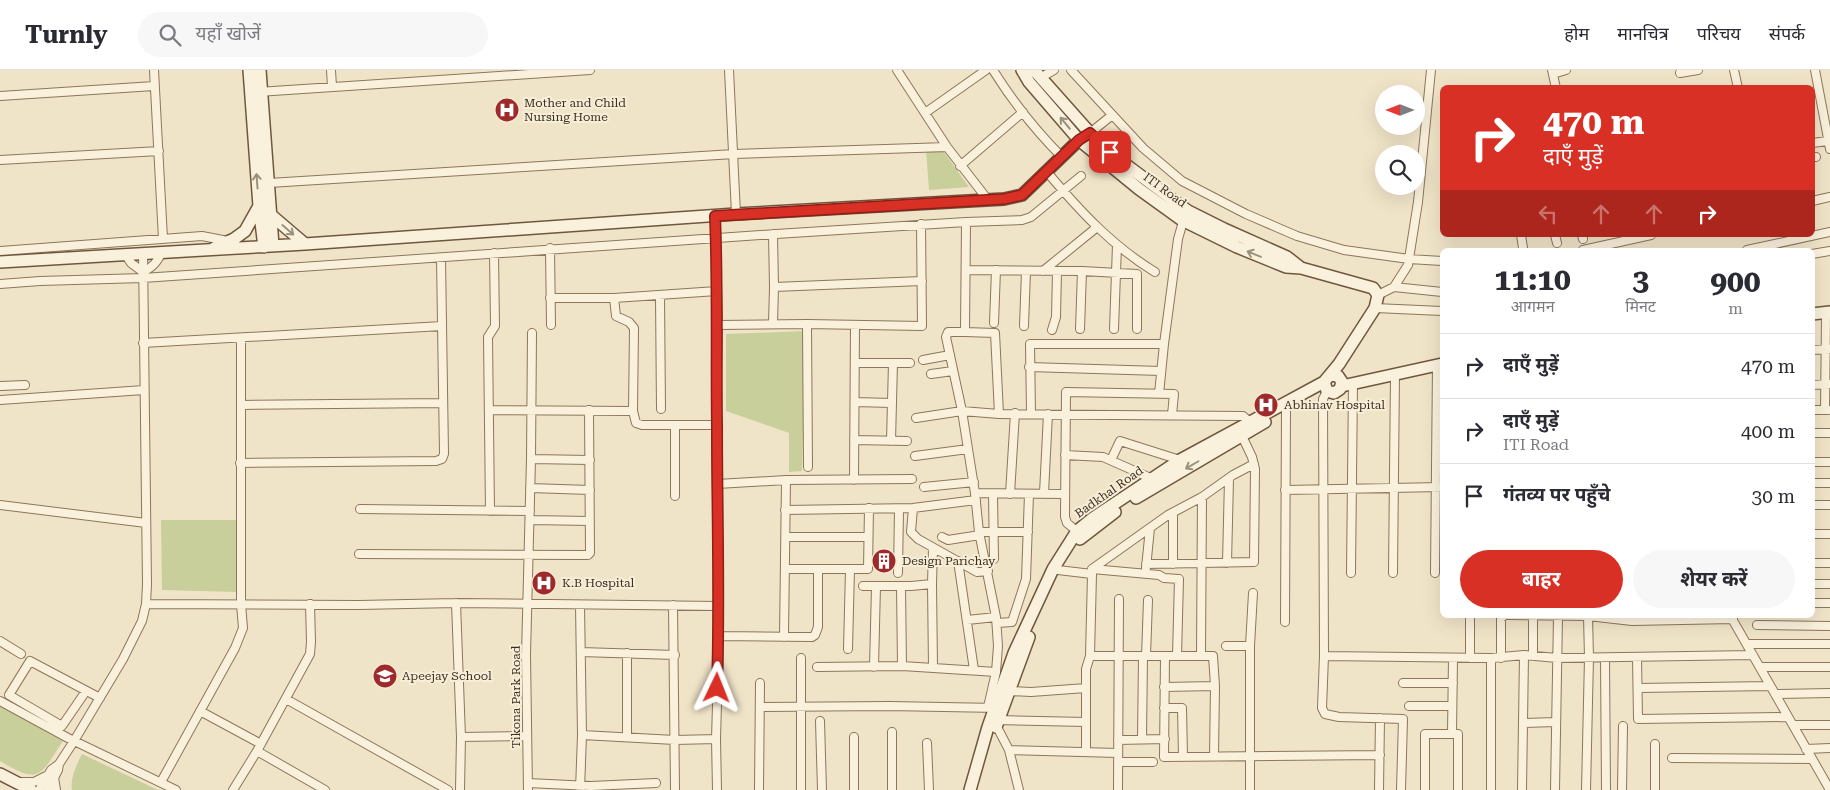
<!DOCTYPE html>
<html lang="hi">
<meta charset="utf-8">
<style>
body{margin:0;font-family:"Roboto Serif","Noto Sans Devanagari",serif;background:#f7f7f7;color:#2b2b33;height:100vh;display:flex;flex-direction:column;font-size:19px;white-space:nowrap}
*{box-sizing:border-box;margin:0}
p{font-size:16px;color:#7c7c81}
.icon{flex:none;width:28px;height:28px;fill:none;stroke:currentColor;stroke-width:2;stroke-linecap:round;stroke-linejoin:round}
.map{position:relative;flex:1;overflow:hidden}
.details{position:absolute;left:1440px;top:178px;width:375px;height:370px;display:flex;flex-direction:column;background:#fff;border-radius:8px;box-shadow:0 5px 20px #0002}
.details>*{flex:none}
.hud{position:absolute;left:1440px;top:15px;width:375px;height:152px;border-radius:8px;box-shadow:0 5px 20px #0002;background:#d93025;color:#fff;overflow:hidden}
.needle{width:32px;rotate:270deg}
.tools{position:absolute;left:1375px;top:15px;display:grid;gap:10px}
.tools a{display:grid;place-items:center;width:50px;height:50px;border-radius:50%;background:#fff;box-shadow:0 5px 20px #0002;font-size:25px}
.pin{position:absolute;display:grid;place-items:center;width:42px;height:42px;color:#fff;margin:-21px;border-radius:10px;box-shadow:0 2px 8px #0006}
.me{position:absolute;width:55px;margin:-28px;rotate:2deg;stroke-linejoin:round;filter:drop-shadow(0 0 4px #0008)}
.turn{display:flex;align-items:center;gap:18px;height:105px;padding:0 20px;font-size:22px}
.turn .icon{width:65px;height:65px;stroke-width:2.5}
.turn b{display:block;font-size:35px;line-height:42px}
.lanes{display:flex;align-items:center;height:48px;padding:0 20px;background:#0003;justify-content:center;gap:25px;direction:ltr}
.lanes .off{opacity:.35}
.eta{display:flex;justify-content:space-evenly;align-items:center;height:85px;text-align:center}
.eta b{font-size:30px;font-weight:700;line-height:35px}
.button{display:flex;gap:10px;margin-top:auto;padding:10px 20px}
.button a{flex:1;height:58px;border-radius:30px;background:#d93025;color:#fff;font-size:20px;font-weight:700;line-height:58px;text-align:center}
.button a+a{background:#f7f7f7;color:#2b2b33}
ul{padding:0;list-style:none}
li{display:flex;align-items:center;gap:15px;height:65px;padding:0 20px;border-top:1px solid #e1e1e2}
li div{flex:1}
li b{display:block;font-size:19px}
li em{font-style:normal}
header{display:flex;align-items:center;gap:30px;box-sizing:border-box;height:70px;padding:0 25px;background:#fff;border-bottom:1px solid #e1e1e2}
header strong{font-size:24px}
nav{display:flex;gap:28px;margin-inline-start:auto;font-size:18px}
.search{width:350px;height:45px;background:#f7f7f7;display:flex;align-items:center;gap:12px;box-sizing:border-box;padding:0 18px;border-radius:28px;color:#7c7c81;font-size:19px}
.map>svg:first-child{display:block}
</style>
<header>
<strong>Turnly</strong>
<div class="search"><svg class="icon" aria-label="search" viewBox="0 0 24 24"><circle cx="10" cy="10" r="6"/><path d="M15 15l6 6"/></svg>यहाँ खोजें</div>
<nav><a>होम</a><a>मानचित्र</a><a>परिचय</a><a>संपर्क</a></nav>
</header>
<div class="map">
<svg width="1830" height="720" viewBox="0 0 1830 720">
<rect width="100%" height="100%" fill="#f0e4c8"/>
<path fill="#c9cf9b" d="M 941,78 L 969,117 L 929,120 L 926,79 Z
M 805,261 L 802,401 L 789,402 L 789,363 L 726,341 L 726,264 Z
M 161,450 L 237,450 L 236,522 L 162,520 Z
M 0,636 L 63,671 C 40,705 41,716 0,691 Z
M 82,684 L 158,720 L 72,720 C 70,708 77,694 82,684 Z"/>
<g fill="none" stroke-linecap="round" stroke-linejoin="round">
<defs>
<path id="street" d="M 154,0 L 163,169
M 331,0 L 332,17
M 729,0 L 736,144
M 897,0 L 947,77 L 988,130
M 993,0 C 1013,32 1036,61 1062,87
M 1071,0 L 1143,78 L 1182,111 L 1246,144 L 1297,166 L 1344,180 L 1409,189 L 1442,191
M 1552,0 L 1556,18
M 1734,0 L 1738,18
M 1815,0 L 1830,79
M 1680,3 L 1698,0
M 1553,4 L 1566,0
M 1040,8 L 1054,0
M 258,22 L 590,0
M 0,26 L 154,16
M 925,43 L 986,0
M 1090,63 L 1111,46
M 1812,73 L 1828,71
M 1812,87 L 1816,87
M 0,90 L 159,81
M 960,96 L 1023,42
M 1047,102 C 1080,141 1111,175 1155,202
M 269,113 L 734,84 L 947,77
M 1812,131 L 1830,127
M 715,146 L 718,255 L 716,355 L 719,566 L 716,669 L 717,720
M 966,152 L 965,262 L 948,262 L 946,267 L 962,341 L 975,423 L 979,462 L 996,547 L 998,576 L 996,602
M 1521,165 L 1523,178
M 1555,165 L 1557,173
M 1582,165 L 1583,169
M 550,178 L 551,255
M 1583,180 L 1651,165
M 1747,180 L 1830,162
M 0,181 L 202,166 L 228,171
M 125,184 L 131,193 L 143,202 C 153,197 157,192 162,182
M 1812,184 L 1830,181
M 967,200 L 1082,201 L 1137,204 L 1137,259
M 1043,201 L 1096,158
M 0,214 L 40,211 L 143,208 L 776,164 L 966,152 L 1022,150 L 1031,147 L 1081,106
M 774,217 L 922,211
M 1394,217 L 1442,222
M 1378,225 L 1394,217 L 1408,195 L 1418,132 L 1431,0
M 660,226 L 661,339
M 550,228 L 614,228 L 717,221
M 614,228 L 616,246 L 629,252 L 634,258 L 633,341 L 636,353 L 642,355 L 716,355
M 1375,238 L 1442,241
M 994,253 L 996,200
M 773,254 L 774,217 L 773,164
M 807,254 L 808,397
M 718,255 L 807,254 L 922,256 L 921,154
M 1024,256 L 1026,201
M 1080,259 L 1082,201
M 1114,259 L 1117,175
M 1052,260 L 1056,247 L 1057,201
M 965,262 L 995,263 L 999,344
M 143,273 L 442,256
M 1812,280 L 1830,279
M 923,290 L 950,285
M 856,293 L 910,293
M 1029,297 L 1161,301
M 931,304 L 953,301
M 1812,315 L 1830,314
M 0,316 L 25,315
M 1327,321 L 1323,329 L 1324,586 L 1322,638 L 1325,644 L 1339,647 L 1403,649 L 1401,720
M 1159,324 L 1164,274 L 1178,169 L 1184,148
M 0,330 L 144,320
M 855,332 L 892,333
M 241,335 L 443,333
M 490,340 L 633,341
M 1812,340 L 1828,340
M 1825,340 L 1826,243
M 1031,344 L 1030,274 L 1164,274
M 916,348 L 962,341 L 999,344 L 1243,346 L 1253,355
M 675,355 L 675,426
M 1812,363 L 1830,363
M 854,370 L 907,371
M 891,371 L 893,293
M 1065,385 L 1103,387 L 1155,410
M 915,386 L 968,379
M 531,389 L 590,390
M 1111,390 L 1120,371 L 1180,390
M 1812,392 L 1830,392
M 240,393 L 436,391 L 442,389 L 444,384 L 441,188
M 854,410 L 855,255
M 1812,413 L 1830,413
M 717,414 L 786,410 L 912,409
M 924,417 L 974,412
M 530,418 L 590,420
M 1285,420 L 1442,417
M 975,423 L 1064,424
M 1044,423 L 1048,344
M 993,424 L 994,489
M 1010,424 L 1015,343
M 0,435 L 146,453
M 1812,435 L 1830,435
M 913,438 L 911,462 L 918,469 L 977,502 L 988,501
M 360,439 L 530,441
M 785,440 L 913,438 L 976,430
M 490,441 L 488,267 L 495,256 L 494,183
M 1173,443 L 1173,494
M 530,450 L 590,451
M 979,462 L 1028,462
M 1079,463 L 1067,453 L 1065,447 L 1066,322 L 1174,324 L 1172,345
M 1812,464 L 1830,464
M 786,467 L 868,467
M 942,467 L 948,470 L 980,465
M 933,478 L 932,514 L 933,598
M 359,484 L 588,485 L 590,483 L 589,340
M 958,491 L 974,600
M 1227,493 L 1229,409
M 1812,493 L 1830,493
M 1146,494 L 1254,492 L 1255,399 L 1252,387 L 1242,366
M 1146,498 L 1150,458
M 785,499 L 868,499 L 869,438
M 1092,499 L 1168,445 L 1202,427 L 1233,405 L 1254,394
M 1058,500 L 1092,504 L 1092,499 L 1159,505 L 1164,508 L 1179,509 L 1177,586
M 898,503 L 899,439
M 1351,503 L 1353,314
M 1393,503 L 1395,304
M 1435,503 L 1437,295
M 1812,514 L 1830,514
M 863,516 L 911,516 L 932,514
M 901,516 L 902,596 L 996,602 L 988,637
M 456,533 L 461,667 L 460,720
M 1812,533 L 1830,533
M 146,534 L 359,535 L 456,533 L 718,536
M 673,535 L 675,720
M 1470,545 L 1470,588
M 1509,545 L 1588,546 L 1632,551 L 1733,549
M 1533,545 L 1533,586
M 1731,547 L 1830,720
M 967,550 L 996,547
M 1285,552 L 1286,339
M 997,553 L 1012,552 L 1026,509 L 1029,424
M 1757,555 L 1830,556
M 719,566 L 812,567 L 815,565 L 818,557 L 818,499
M 784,567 L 786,410
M 0,571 L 21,584
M 1747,574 L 1830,574
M 1226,576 L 1250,576
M 848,579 L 850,499
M 581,582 L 675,585
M 1090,586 L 1213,586 L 1215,616 L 1214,686
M 1146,586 L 1148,530
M 1165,586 L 1164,687 L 1380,685
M 1201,586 L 1202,427
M 1324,586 L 1491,588 L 1524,585 L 1557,588 L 1753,585
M 1637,587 L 1638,649 L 1788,647
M 1501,588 L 1501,548 L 1505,545
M 1605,588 L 1606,720
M 817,597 L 902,596
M 874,597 L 876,516
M 1760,597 L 1830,597
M 1403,613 L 1453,613
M 1164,617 L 1215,616
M 1638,618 L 1770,616
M 86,621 L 62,656 L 9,625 L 30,591 L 100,628
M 1008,621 L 1031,622 L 1086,618
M 1775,624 L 1830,623
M 286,629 L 448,720
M 0,631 L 68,668 L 176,720
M 1409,636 L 1452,636
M 760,637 L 889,636 L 998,638
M 1164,638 L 1182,638 L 1183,687
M 200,641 L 261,674
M 998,650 L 1086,652
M 820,651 L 822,720
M 1523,653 L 1556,652
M 996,655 L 1009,680 L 1019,720
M 1793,655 L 1830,655
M 892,662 L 892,720
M 1452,664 L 1453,588
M 582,665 L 675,670 L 716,669
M 627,666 L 627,583
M 461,667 L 527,666
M 854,667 L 854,720
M 1142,669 L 1143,586
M 1118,670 L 1165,669
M 927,673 L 929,720
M 1806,679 L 1830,678
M 1009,680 L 1118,683
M 257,681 L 325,720
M 1086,682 L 1086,599 L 1090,586 L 1092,504
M 1672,688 L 1812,689
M 1118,692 L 1153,692
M 54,707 L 56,720
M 19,712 L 34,712 L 46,706
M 161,712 L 235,578 L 243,558 L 241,534 L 241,268
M 528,713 L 591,716 L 656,713
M 39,720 L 51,700 L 59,694 L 74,671 L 123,589 L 142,551 L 146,534 L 147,514 L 143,183
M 48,720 L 58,700 L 59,694
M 233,720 L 257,681 L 310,584 L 311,572 L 310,534
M 528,720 L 526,585 L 531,389 L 532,263
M 580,720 L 582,665 L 580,535
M 759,720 L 760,613
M 801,720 L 801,588
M 1118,720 L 1119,529
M 1250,720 L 1250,576 L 1253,523
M 1379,720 L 1380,648
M 1425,720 L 1425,664 L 1458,664 L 1458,720
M 1491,720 L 1491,588
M 1522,720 L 1524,585
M 1555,720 L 1558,546
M 1586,720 L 1589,588 L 1588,546
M 1622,720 L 1623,656
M 1655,720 L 1655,674"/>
<path id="secondary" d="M 249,0 L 259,136 L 264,177
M 260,0 L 273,176
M 1022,0 L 1029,12 L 1079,70 L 1139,119 L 1182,150 L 1237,177 L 1286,197 L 1301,198 L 1373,218 L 1378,225 L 1375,238 L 1339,294 L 1324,312 L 1327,321 L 1334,323 L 1340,319 L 1342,312 L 1338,306 L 1331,305
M 1034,0 L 1090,63 L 1121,91 L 1188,141 L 1224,159 L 1287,187 L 1301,198
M 271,145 L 305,174
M 214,178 L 234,169 L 245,161 L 259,136
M 0,192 L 305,174 L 736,144 L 1004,129 L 1022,125 L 1079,70 L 1090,63
M 1812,244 L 1830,242
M 1342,316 L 1442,294
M 1136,428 L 1265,352
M 1080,469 L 1115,442
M 996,657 L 1029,567
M 0,704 L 31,720
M 970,720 L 988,657 L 1014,583 L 1053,499 L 1077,461 L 1093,448 L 1180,390 L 1324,312"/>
</defs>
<use href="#street" stroke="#8d765c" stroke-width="10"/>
<use href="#secondary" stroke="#6f573f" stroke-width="14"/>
<use href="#street" stroke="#faf1dc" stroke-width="8"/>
<use href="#secondary" stroke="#faf1dc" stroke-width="11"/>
</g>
<defs><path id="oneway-shaft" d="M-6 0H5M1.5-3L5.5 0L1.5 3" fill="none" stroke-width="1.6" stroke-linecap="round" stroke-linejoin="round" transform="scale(1.25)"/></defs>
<g stroke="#9c907e">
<use href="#oneway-shaft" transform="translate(1065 53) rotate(-130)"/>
<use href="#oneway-shaft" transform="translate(257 111) rotate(-94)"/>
<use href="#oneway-shaft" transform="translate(288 160) rotate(41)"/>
<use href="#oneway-shaft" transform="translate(1254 184) rotate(-158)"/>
<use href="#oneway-shaft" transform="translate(1192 395) rotate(150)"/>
</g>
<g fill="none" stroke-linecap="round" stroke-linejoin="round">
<defs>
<path id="route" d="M 717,618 C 720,530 717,443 717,355 C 716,285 718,216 715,146 L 1004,129 L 1022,125 L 1079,70 L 1090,63 L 1110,82"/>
</defs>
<use href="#route" stroke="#8d1f18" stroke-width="12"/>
<use href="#route" stroke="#d93025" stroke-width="9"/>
</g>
<defs>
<symbol id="hospital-disc" viewBox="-11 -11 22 22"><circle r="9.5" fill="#9e2a2b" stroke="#f7eed8"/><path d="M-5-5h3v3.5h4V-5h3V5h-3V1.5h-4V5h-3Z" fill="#fff"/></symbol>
<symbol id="building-disc" viewBox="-11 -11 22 22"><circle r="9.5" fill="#9e2a2b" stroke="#f7eed8"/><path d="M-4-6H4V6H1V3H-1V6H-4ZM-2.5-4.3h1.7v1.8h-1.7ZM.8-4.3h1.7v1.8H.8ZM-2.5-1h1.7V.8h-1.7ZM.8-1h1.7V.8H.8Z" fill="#fff"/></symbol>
<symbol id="school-disc" viewBox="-11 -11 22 22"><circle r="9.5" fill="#9e2a2b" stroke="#f7eed8"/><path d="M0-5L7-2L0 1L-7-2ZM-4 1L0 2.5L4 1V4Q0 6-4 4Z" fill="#fff"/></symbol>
</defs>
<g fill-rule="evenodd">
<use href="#hospital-disc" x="493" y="26" width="28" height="28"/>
<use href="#hospital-disc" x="1252" y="321" width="28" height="28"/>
<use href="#building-disc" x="870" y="477" width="28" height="28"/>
<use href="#hospital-disc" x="530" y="499" width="28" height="28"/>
<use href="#school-disc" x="371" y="592" width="28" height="28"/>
</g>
<g text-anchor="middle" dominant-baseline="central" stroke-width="4" stroke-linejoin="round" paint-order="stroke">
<g font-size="12" fill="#3d2e20" stroke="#f7eed8" text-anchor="start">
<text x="524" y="33">Mother and Child<tspan x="524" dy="14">Nursing Home</tspan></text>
<text x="1284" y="335">Abhinav Hospital</text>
<text x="902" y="491">Design Parichay</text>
<text x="562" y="513">K.B Hospital</text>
<text x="402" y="606">Apeejay School</text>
</g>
<g font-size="12" fill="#3d2e20" stroke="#f7eed8">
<text transform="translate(1165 120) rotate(36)">ITI Road</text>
<text transform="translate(1109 422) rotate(-35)">Badkhal Road</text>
<text transform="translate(516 627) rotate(-90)">Tikona Park Road</text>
</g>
</g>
</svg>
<div class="tools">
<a><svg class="needle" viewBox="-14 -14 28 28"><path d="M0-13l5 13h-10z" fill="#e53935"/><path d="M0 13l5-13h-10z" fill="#7c7c81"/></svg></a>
<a><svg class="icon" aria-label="search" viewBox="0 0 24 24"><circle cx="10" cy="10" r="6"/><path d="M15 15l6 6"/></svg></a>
</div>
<div class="pin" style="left:1110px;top:82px;background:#d93025"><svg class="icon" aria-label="arrive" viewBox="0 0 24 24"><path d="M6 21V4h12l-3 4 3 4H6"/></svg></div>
<svg class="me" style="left:717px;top:618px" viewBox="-20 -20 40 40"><path d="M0-17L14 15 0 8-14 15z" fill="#d93025" stroke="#fff" stroke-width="4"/></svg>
<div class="hud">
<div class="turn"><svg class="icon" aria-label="right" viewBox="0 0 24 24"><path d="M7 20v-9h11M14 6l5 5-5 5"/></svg><div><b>470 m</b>दाएँ मुड़ें</div></div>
<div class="lanes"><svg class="icon off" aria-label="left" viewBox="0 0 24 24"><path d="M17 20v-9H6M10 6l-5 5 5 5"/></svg><svg class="icon off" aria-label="ahead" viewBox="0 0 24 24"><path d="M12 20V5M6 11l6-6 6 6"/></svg><svg class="icon off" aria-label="ahead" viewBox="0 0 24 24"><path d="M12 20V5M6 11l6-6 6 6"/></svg><svg class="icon" aria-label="right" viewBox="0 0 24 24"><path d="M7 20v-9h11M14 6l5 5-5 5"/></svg></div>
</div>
<section class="details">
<div class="eta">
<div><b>11:10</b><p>आगमन</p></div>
<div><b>3</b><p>मिनट</p></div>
<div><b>900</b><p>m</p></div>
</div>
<ul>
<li><svg class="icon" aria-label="right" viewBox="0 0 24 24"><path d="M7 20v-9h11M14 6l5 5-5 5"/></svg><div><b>दाएँ मुड़ें</b></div><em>470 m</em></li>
<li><svg class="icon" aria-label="right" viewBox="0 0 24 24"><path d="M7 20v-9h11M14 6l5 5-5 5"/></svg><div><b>दाएँ मुड़ें</b><p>ITI Road</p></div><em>400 m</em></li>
<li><svg class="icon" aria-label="arrive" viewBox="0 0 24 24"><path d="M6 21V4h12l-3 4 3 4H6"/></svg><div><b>गंतव्य पर पहुँचे</b></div><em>30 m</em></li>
</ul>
<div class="button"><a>बाहर</a><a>शेयर करें</a></div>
</section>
</div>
